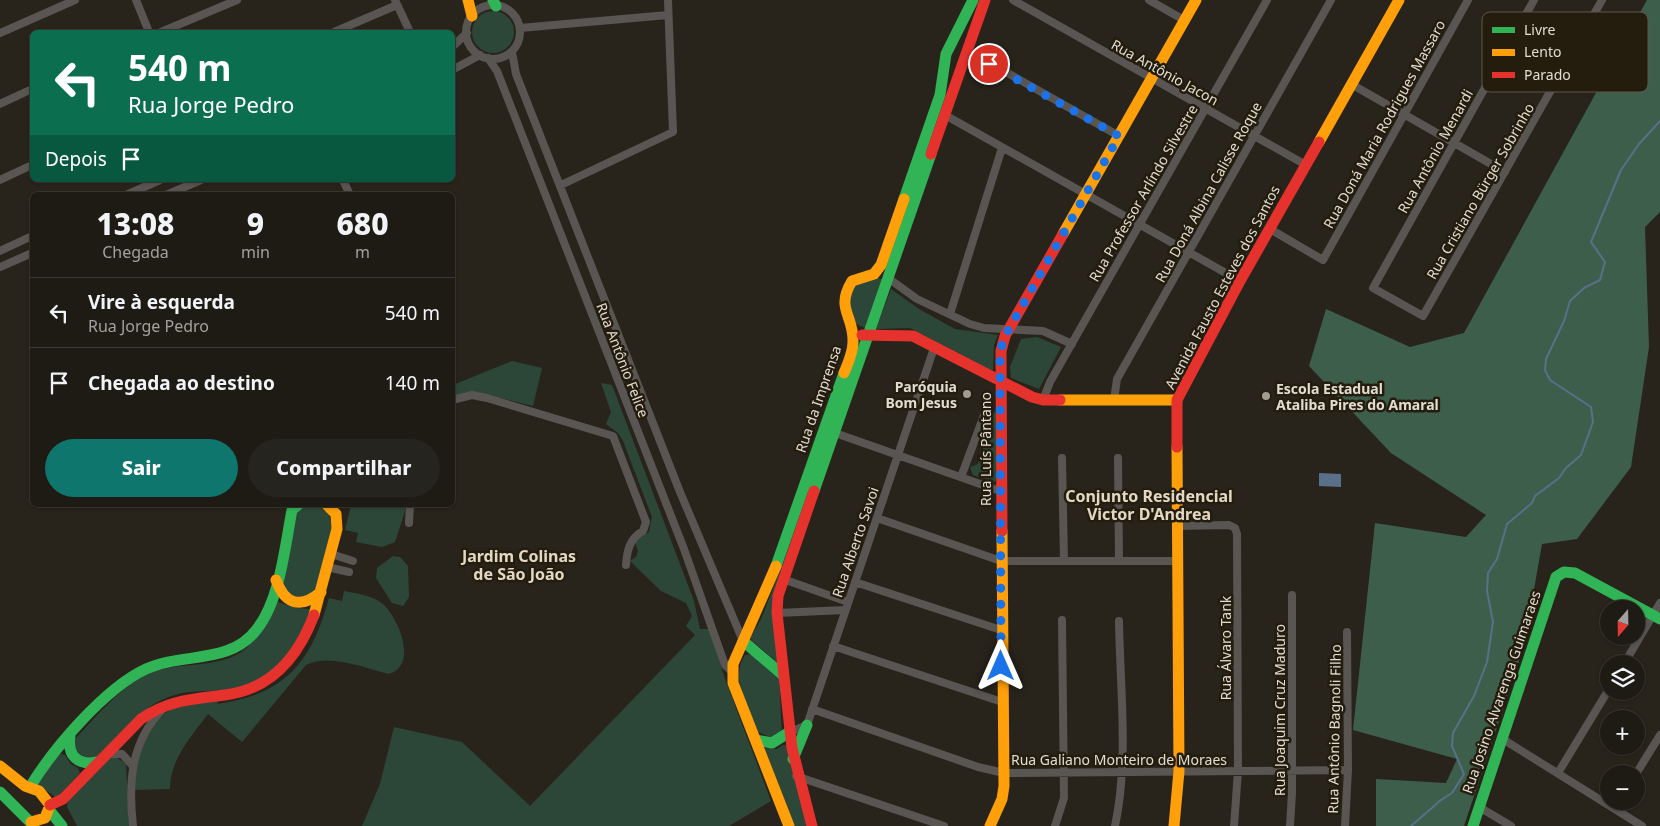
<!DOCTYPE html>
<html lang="pt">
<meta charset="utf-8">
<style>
body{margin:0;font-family:"Noto Sans",sans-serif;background:#26241e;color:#f1f3f6;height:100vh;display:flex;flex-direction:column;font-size:19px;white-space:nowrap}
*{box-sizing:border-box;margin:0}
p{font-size:16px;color:#a1a1a0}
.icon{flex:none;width:28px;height:28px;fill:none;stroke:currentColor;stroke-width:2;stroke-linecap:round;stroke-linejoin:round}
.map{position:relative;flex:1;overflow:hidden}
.sheet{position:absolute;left:30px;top:192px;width:425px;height:315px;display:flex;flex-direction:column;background:#1e1b15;border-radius:8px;box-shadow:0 1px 4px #0004,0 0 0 1px #3c3934}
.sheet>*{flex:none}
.guide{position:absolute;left:30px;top:30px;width:425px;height:152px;border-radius:8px;box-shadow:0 1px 4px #0004,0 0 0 1px #3c3934;background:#0b6e4f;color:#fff;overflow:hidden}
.needle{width:32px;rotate:200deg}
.fabs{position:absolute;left:1600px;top:600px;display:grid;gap:10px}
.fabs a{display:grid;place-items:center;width:45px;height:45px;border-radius:50%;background:#1e1b15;box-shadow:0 1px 4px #0004,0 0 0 1px #3c3934;font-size:25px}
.pin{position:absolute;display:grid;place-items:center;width:42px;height:42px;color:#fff;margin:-21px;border:2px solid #fff;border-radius:50%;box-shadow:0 1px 5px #0007}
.me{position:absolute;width:55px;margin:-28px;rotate:0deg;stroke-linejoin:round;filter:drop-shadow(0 0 4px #0008)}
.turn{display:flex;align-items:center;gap:18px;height:105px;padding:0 15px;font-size:22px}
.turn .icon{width:65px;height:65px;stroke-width:2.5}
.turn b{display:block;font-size:35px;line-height:42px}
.then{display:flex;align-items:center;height:48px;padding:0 15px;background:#0003;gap:10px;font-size:19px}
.eta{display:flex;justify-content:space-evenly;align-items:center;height:85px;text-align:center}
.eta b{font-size:30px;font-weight:800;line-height:35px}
.cta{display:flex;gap:10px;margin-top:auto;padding:10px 15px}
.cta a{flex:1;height:58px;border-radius:30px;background:#0f766e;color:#fff;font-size:20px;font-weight:800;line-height:58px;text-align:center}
.cta a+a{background:#26241e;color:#f1f3f6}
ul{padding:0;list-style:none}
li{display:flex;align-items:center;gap:15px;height:70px;padding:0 15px;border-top:1px solid #3c3934}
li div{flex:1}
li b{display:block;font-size:19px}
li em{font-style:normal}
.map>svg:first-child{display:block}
</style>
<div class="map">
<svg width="1660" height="826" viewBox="0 0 1660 826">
<rect width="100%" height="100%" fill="#28241c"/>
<path fill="#2c4738" d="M472 32a21 21 0 1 1 42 0a21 21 0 1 1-42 0Z
M 875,277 L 884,280 L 867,329 L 854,323 L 846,305 L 855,284 Z
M 891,289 L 919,309 L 955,329 L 998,335 L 994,345 L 993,371 L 910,328 L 876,329 Z
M 1037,337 L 1061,347 L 1039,389 L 1011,378 L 1010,367 L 1021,339 Z
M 859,342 L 861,343 L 774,598 L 778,663 L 751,640 L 751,637 L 762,617 L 775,583 Z
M 512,361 L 542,368 L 533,406 L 472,391 L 453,396 L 453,385 Z
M 601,383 L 612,385 L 694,601 L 700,629 L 710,629 L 724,676 L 771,801 L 729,826 L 362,826 L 380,784 L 394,727 L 462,742 L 530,806 L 695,635 L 686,626 L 692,616 L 686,603 L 661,591 L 630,561 L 636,557 L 638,551 L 635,541 L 649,532 L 652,517 L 623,441 L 618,433 L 606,424 L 611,412 Z
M 996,411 L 997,480 L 994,482 L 973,475 L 970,467 L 978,464 L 991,424 L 986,419 Z
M 317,505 L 329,514 L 332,528 L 318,588 L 306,598 L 292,597 L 282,586 L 297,513 L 303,508 Z
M 351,505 L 407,505 L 395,542 L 382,547 L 356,542 L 358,533 L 345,530 Z
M 393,556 L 400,557 L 408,566 L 409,597 L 403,606 L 392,603 L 376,578 L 377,568 Z
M 344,591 C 358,594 373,595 384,605 C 399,620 418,665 389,674 C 364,668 329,653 306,665 L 242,742 L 208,714 C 191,737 170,759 170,789 L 133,790 C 138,758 145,718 180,705 C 192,701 207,701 219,699 L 217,704 C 286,694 311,663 329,598 L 342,601 Z
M 278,602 L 297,608 L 309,609 L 311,616 C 290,653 274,684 226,690 C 206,692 186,689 166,698 C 138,710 119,735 97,757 L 92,760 L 80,758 L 73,746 L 75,739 C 97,716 118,689 146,675 C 178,659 228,672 251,643 C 260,631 267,616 275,603 Z
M 753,654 L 779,675 L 782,735 L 775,739 L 758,732 C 748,708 729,680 745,655 Z
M 783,745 L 788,745 L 810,826 L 792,826 L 764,748 L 777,749 Z
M 60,754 L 65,755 L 71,764 L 78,768 L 80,773 L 57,798 L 32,781 Z
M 116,757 L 126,764 L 129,826 L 77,826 L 67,807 L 68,798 L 108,758 Z"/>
<path fill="#3e5e4c" d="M 1647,0 L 1660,0 L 1660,212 L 1645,227 L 1649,347 L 1631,467 L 1577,539 L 1542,544 L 1524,646 L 1464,826 L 1376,826 L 1376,779 L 1446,783 L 1457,759 L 1353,730 L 1375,523 L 1466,537 L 1486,515 L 1391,453 L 1309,366 L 1326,309 L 1410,347 L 1464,333 Z"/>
<path fill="#5a6f88" d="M 1319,473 L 1341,474 L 1341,487 L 1319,486 Z"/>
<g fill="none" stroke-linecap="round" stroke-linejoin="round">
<path stroke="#5a6f88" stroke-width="2" d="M 1411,826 L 1441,800 L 1452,793 L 1464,774 L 1452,746 L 1453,733 L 1474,696 L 1487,662 L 1493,622 L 1487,591 L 1488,573 L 1497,559 L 1507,524 L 1532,503 L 1535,496 L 1559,478 L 1566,468 L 1581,455 L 1593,422 L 1591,407 L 1550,380 L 1545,370 L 1546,359 L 1564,321 L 1570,301 L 1584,288 L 1600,280 L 1605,262 L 1591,242 L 1621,170 L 1639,144 L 1660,121"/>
<path stroke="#585552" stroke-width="8" d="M 136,0 L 149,32
M 395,0 L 410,32
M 1013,0 L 1306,165
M 1149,0 L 1184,20
M 1534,0 L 1373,288 L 1423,316 L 1602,0
M466 32a27 27 0 1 1 54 0a27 27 0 1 1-54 0Z
M 520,28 L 668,15
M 161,32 L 237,0
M 334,32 L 397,5
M 0,33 L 75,0
M 452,47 L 467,33
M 967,50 L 1119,136
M 512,52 L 516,74 L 680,492 L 743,641
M 488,58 L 497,71 L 684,549 L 725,665 L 732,672
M 452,70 L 480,55
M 1351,84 L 1505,172
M 0,104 L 32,89
M 945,115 L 1240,281
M 0,180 L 32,165
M 343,180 L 350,195
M 561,185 L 673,132 L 668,0
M 126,195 L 160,180
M 166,195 L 201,180
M 1270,229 L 1323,260 L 1468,0
M 0,251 L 32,236
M 0,267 L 32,253
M 888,278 L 917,299 L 970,324 L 984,328 L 1043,331 L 1072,344
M 950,314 L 1002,148
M 452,400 L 472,395 L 487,398 L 613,436 L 646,522 L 643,531 C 629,539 627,551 626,565
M 1043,400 L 1050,382 L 1267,0
M 1114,400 L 1117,379 L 1331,0
M 835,433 L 1000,491
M 1062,458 L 1064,561
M 1118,458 L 1119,561
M 961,477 L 986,410
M 877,518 L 1001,561 L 1177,561
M 409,523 L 410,505
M 1177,526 L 1229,525 L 1235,528 L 1237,534 L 1238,771 L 1234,826
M 331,554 L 353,561
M 327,567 L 349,572
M 783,579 L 848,602
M 855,582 L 1001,630
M 777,613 L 845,610
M 833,646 L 1002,702
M 1624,664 L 1660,603
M 812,709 L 978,767 L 1004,773 L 1348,770
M 788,733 L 807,725 L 934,348
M 1501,738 L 1642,826
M 107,754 L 122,754 L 132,765
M 1558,773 L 1609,689
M 1636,774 L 1660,735
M 796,776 L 944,826
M 1479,807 L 1511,826
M 133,826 C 128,782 131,741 163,709
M 1055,826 L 1064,798 L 1062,620
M 1115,826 C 1129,761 1120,687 1119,621
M 1290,826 L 1292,793 L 1292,595
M 1345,826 L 1348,770 L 1347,632"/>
<path stroke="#30b455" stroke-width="11" d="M 493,0 L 496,6
M 904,199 L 940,95 L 946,54 L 973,0
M 814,491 L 931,154
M 776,566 L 844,373
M 743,641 L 783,675
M 70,736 C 67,756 78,766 98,762
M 756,740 L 772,743 L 788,733
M 793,759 L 807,725
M 30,787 C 53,749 105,688 146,669 C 183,652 230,665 257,629 C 280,600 285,546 292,510 L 298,505
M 0,792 L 34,826
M 50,811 L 62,826
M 1473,826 L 1556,577 L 1564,572 L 1575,573 L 1660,619"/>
<path stroke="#ff9f0a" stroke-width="11" d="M 468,0 L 472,16
M 1319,142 L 1399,0
M 1063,234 L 1196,0
M 844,373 C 848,363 853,353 853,342 C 854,315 835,309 852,281 L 874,274 L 881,265 L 904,199
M 1060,400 L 1177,400
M 776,566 L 733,664 L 733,683 L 789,826
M 276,580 C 285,605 301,609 321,592
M 314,615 L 337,529 L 336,514 L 327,505
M 0,766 L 25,786 L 39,791 L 50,805 L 45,818 L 31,822
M 990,826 L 1002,799 L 1004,786 L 1002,531
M 1174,826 L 1179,771 L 1177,447"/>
<path stroke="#e5322d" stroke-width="11" d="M 931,154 L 985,0
M 862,335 L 913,336 L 1032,397 L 1043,400 L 1060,400
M 1177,447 L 1177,400 L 1240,281 L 1319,142
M 1002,531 L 1001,351 L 1005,336 L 1063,234
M 50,805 L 63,799 L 141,719 C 168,700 193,699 225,695 C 272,689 298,657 314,615
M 812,826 L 792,748 L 777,613 L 778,596 L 814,491"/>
</g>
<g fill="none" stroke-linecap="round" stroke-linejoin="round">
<path stroke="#1a73e8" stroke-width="9" stroke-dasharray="0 16.2" d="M 989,64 L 1119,136 L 1005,336 L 1000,351 L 1001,666"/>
</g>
<g fill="#a09c92" stroke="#241c0d" stroke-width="2">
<circle cx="967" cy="394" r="5"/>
<circle cx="1266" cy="396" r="5"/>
</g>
<g text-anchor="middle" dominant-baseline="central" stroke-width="5" stroke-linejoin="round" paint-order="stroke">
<g font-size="14" fill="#e1dcd2" stroke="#241c0d">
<text transform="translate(1165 72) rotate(29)">Rua Antônio Jacon</text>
<text transform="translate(1384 124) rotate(-61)">Rua Doná Maria Rodrigues Massaro</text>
<text transform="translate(1435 151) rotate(-61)">Rua Antônio Menardi</text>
<text transform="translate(1480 191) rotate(-60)">Rua Cristiano Bürger Sobrinho</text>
<text transform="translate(1208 192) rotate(-61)">Rua Doná Albina Calisse Roque</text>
<text transform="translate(1143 193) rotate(-60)">Rua Professor Arlíndo Silvestre</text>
<text transform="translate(1222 287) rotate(-62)">Avenida Fausto Esteves dos Santos</text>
<text transform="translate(623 360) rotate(69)">Rua Antônio Felice</text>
<text transform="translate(818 399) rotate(-71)">Rua da Imprensa</text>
<text transform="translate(985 449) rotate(-90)">Rua Luís Pântano</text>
<text transform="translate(855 542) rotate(-71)">Rua Alberto Savoi</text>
<text transform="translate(1225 648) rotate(-90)">Rua Álvaro Tank</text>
<text transform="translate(1501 692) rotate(-71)">Rua Josino Alvarenga Guimaraes</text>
<text transform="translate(1279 710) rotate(-90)">Rua Joaquim Cruz Maduro</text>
<text transform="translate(1334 729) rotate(-89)">Rua Antônio Bagnoli Filho</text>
<text x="1119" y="759">Rua Galiano Monteiro de Moraes</text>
</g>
<g font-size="14" font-weight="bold" fill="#e1dcd2" stroke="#241c0d" text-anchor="end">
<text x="957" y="386">Paróquia<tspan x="957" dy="16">Bom Jesus</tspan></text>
<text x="1276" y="388" text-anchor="start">Escola Estadual<tspan x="1276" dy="16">Ataliba Pires do Amaral</tspan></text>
</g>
<g font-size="16" font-weight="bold" fill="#e3d8c5" stroke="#241c0d">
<text x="1149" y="496">Conjunto Residencial<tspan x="1149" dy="18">Victor D'Andrea</tspan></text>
<text x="519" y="556">Jardim Colinas<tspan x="519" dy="18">de São João</tspan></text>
</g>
</g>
<rect x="1482" y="12" width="166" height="80" rx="8" fill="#241c0d" stroke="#5d5648" stroke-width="1"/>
<rect x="1492" y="27" width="23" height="6" fill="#30b455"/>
<rect x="1492" y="49" width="23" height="7" fill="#ff9f0a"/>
<rect x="1492" y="72" width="23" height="6" fill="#e5322d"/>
<g font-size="14" fill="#e1dcd2">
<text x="1524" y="35">Livre</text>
<text x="1524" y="57">Lento</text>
<text x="1524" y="80">Parado</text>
</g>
</svg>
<div class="fabs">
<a><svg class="needle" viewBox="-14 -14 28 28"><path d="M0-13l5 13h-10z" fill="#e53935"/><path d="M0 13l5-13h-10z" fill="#a1a1a0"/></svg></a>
<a><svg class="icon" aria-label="layers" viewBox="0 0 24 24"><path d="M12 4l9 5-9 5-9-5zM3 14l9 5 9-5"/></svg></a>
<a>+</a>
<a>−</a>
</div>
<div class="pin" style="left:989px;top:64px;background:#d93025"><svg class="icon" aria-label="arrive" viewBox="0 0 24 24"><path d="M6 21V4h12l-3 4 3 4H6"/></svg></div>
<svg class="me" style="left:1001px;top:666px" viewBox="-20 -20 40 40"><path d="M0-17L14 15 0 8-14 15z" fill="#1a73e8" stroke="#fff" stroke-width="4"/></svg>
<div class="guide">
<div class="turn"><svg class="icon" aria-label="left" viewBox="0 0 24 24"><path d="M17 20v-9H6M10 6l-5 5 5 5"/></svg><div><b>540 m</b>Rua Jorge Pedro</div></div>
<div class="then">Depois<svg class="icon" aria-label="arrive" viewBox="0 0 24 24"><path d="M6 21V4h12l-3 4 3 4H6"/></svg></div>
</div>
<section class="sheet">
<div class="eta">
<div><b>13:08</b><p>Chegada</p></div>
<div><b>9</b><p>min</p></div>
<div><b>680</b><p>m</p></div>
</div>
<ul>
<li><svg class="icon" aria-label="left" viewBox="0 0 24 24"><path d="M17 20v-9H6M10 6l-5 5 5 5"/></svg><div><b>Vire à esquerda</b><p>Rua Jorge Pedro</p></div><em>540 m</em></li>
<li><svg class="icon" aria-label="arrive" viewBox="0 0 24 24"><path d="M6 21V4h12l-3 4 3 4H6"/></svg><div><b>Chegada ao destino</b></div><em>140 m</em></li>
</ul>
<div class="cta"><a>Sair</a><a>Compartilhar</a></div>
</section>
</div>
